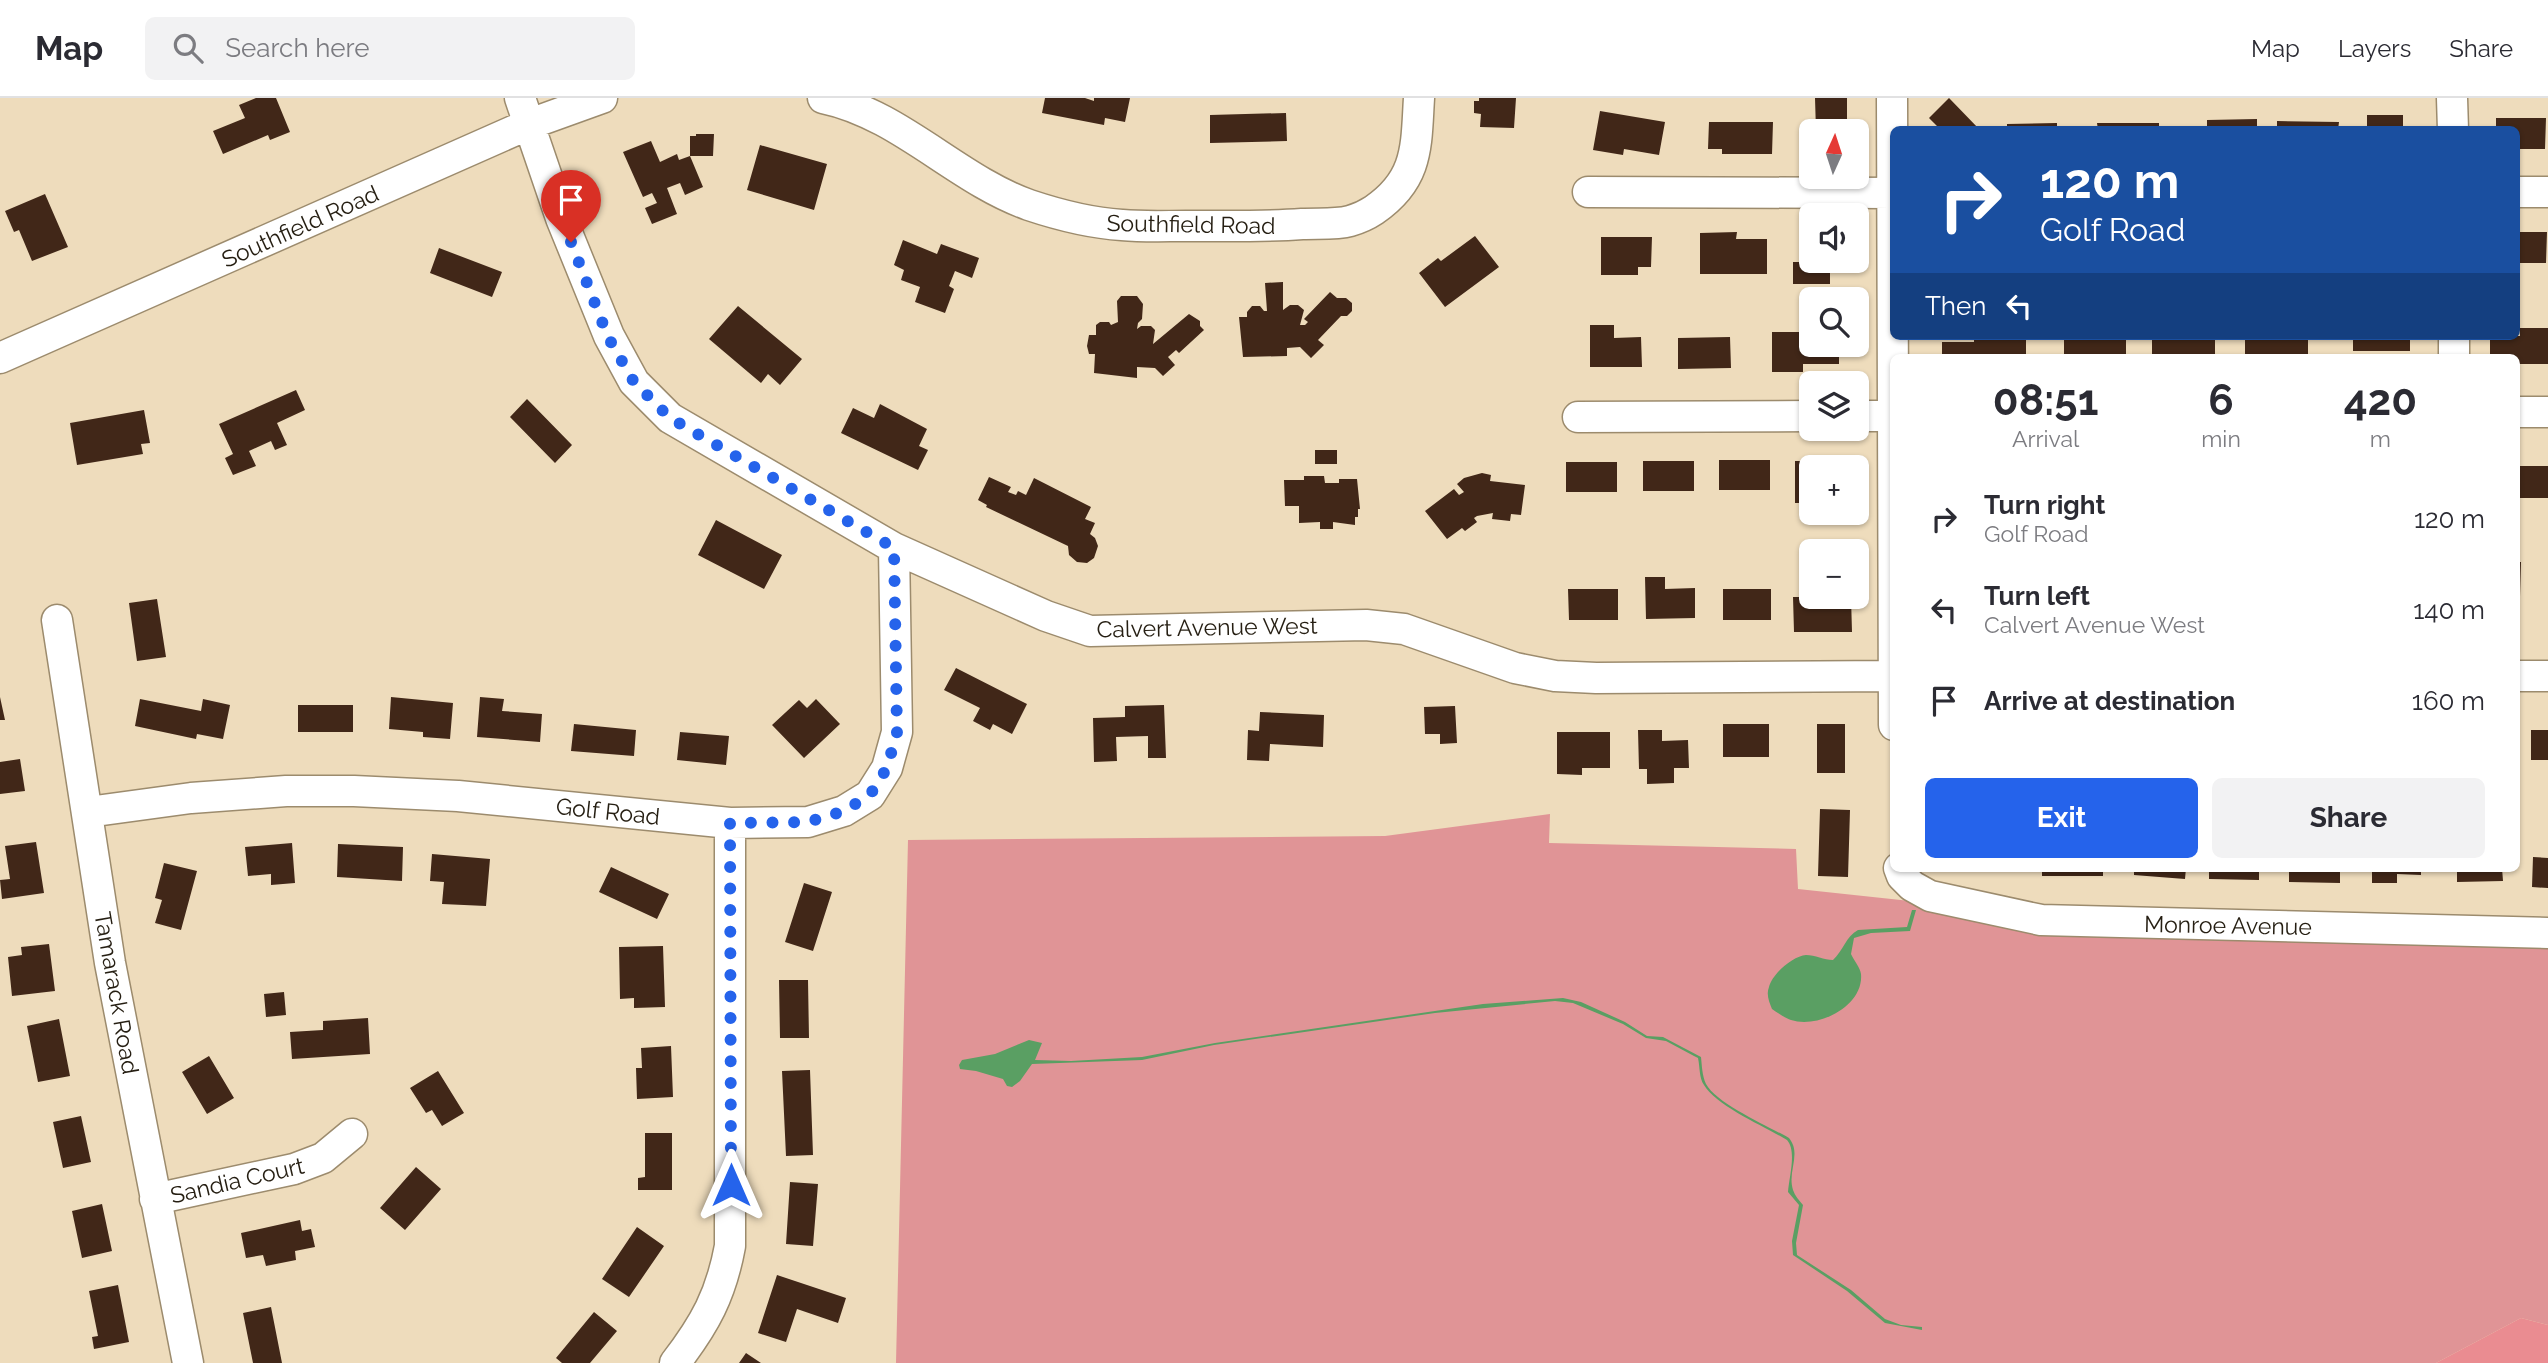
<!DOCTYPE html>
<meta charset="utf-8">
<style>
body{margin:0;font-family:Raleway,sans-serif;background:#f2f2f3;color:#2b2b33;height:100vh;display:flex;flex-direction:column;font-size:26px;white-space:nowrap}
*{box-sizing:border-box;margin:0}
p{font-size:23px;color:#7c7c81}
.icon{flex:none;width:38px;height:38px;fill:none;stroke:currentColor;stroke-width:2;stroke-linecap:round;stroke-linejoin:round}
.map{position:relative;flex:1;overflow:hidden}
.drawer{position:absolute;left:1890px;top:256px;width:630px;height:518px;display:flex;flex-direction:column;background:#fff;border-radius:10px;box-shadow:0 2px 5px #0004}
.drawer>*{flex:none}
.hud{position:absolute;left:1890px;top:28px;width:630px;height:214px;border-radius:10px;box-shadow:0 2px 5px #0004;background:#1a4fa0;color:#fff;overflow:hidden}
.needle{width:46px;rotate:3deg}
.buttons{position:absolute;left:1799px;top:21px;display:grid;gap:14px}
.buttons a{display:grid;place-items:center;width:70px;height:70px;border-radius:10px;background:#fff;box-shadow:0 2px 5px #0004;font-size:35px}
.pin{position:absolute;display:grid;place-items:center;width:60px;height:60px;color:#fff;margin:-72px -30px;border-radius:50% 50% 50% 0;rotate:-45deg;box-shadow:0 0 7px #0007}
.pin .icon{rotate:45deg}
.me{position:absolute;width:77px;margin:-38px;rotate:0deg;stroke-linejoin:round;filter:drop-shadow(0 0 5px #0008)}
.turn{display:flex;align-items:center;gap:24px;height:147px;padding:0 35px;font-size:32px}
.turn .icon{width:91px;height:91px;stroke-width:2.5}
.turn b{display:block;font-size:49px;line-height:60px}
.then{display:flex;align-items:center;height:66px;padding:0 35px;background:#0003;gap:14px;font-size:26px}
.eta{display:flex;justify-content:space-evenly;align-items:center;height:119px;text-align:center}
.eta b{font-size:42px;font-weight:700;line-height:49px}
.cta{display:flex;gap:14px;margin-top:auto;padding:14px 35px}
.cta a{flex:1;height:80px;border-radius:10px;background:#2563eb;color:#fff;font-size:28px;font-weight:700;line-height:80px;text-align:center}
.cta a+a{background:#f2f2f3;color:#2b2b33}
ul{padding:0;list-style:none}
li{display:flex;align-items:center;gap:21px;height:91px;padding:0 35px}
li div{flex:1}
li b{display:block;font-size:26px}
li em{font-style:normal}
header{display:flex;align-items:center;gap:42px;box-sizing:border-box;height:98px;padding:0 35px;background:#fff;border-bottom:2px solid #e1e1e2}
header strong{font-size:33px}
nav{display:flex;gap:38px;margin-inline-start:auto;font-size:24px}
.search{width:490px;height:63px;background:#f2f2f3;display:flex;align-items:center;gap:18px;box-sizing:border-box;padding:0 24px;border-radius:10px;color:#7c7c81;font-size:26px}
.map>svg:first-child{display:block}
</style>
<header>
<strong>Map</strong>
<div class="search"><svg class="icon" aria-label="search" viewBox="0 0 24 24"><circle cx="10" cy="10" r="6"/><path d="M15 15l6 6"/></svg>Search here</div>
<nav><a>Map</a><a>Layers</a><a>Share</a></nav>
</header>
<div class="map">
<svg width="2548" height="1265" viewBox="0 0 2548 1265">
<rect width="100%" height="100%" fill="#eedcbc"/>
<path fill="#e09496" d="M 1550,716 L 1549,745 L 1796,751 L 1798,791 L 1910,803 L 2548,835 L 2548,1227 L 2521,1220 L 2436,1265 L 896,1265 L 908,742 L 1385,738 Z"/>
<path fill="#ea8c91" d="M 2521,1220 L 2548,1227 L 2548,1265 L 2436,1265 Z"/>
<path fill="#5a9f63" d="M 1912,812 L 1916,812 L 1910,833 L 1871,835 L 1854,840 L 1851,856 C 1854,863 1860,869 1861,876 C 1864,908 1818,931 1791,922 C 1785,920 1778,915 1772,911 C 1769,904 1766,896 1769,889 C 1772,876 1793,858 1806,857 C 1815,857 1824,862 1833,862 C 1843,853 1846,838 1858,832 L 1907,829 Z
M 1563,900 L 1581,904 L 1625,924 L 1647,938 L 1663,939 L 1701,959 C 1702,968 1702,977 1706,986 C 1717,1006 1768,1028 1789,1040 C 1802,1056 1787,1073 1793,1092 C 1795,1098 1799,1102 1803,1107 L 1796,1145 L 1797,1157 L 1851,1192 L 1885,1221 L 1901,1227 L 1922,1229 L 1922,1232 L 1885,1225 L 1847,1193 L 1793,1157 L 1792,1143 L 1799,1107 L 1788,1094 C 1789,1079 1797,1053 1787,1042 C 1766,1029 1716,1008 1704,987 C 1699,980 1700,969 1698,960 L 1694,958 L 1666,943 L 1646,940 L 1623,926 L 1573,905 L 1555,903 L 1435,915 L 1214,947 L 1142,962 L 1032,966 L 1020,983 L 1012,989 L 1007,988 L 1003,981 L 976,973 L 960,971 L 959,967 L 962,962 L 995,956 L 1029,942 L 1042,945 L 1035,962 L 1071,963 L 1142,959 L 1215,945 L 1483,906 Z"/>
<path fill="#412718" d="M 256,0 L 276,0 L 290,34 L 270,42 L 268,37 L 223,56 L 213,33 L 245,20 L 239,7 Z
M 1045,0 L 1085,0 L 1094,3 L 1094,0 L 1130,0 L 1125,24 L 1105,20 L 1104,27 L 1042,15 Z
M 1479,0 L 1516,0 L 1514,30 L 1480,29 L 1481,16 L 1474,15 L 1474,3 L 1479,3 Z
M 1815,0 L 1847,0 L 1847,33 L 1816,33 Z
M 1949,0 L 1980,32 L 1941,32 L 1929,20 Z
M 1600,13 L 1665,24 L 1659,57 L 1624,51 L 1623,57 L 1593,52 Z
M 1286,15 L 1287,43 L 1210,45 L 1210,17 Z
M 2367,17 L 2403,17 L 2403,32 L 2367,32 Z
M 2496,20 L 2546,20 L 2545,51 L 2516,51 L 2516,32 L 2496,32 Z
M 2257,21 L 2257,32 L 2207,32 L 2207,22 Z
M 2277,23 L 2339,24 L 2338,32 L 2277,32 Z
M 1709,24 L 1773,24 L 1772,56 L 1722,56 L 1722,51 L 1708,51 Z
M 2057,25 L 2057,32 L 2007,32 L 2007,26 Z
M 2097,25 L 2159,25 L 2159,32 L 2098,32 Z
M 696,36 L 714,36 L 713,58 L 690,58 L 690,38 L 696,38 Z
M 651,43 L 660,64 L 677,56 L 679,62 L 690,58 L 703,89 L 685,97 L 680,85 L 667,90 L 677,116 L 652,126 L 645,110 L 657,105 L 652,95 L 643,99 L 623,54 Z
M 760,47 L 827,66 L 814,112 L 747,92 Z
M 45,96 L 68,149 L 32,163 L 19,132 L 14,134 L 5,113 Z
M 1802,131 L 1811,131 L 1811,163 L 1830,163 L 1830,186 L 1793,186 L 1793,164 L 1802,164 Z
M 1737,134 L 1736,141 L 1767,141 L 1767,176 L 1700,176 L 1700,135 Z
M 2516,134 L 2547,134 L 2546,165 L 2516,165 Z
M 1475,138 L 1499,169 L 1445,209 L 1419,175 L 1438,160 L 1441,163 Z
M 1601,139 L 1652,139 L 1651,169 L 1638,169 L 1638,177 L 1601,177 Z
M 903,142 L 937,156 L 941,146 L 979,160 L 972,180 L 955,173 L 949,188 L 954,191 L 945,215 L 915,204 L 920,189 L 901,182 L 904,172 L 894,167 Z
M 439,150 L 502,174 L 492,199 L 430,175 Z
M 1283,184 L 1283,212 L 1290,207 L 1298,207 L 1304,212 L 1300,227 L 1305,227 L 1308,224 L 1304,221 L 1330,194 L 1337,200 L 1346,200 L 1352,205 L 1352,213 L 1347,218 L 1341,218 L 1318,242 L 1324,247 L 1311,260 L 1300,249 L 1287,250 L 1287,258 L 1243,259 L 1239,219 L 1247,219 L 1247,214 L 1252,208 L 1260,208 L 1264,213 L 1267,213 L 1265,185 Z
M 1121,198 L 1137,198 L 1143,206 L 1142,221 L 1138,225 L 1137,231 L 1141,228 L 1151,228 L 1155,232 L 1153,246 L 1189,216 L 1200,223 L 1200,228 L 1204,232 L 1179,255 L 1176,252 L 1168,259 L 1175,267 L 1163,278 L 1155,270 L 1137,269 L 1137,280 L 1094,275 L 1095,256 L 1089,256 L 1087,248 L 1089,237 L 1096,237 L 1096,227 L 1100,224 L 1109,224 L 1111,227 L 1118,224 L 1117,203 Z
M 738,208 L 802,261 L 780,287 L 768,276 L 761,285 L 709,241 Z
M 1590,227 L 1614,227 L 1614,240 L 1641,239 L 1642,269 L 1590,269 Z
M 2520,230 L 2548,230 L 2548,266 L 2518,266 L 2516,259 L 2490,259 L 2490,238 L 2520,238 Z
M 1772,234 L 1811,234 L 1811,247 L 1839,247 L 1839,266 L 1803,266 L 1803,274 L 1772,274 Z
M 1974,238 L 2026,240 L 2026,259 L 1942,259 L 1942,244 L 1974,244 Z
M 2064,238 L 2126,238 L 2126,256 L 2110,256 L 2110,259 L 2064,259 Z
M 2152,238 L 2215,238 L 2215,259 L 2152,259 Z
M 2245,238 L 2308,238 L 2308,259 L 2245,259 Z
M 2353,238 L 2410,238 L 2410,253 L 2353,253 Z
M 1730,239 L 1731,270 L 1678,271 L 1678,240 Z
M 296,292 L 305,312 L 277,325 L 287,347 L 275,352 L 271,343 L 249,353 L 256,368 L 233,377 L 225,360 L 233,356 L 219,326 Z
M 527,301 L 572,347 L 555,365 L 510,319 Z
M 880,306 L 927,331 L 919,348 L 928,352 L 918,372 L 841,335 L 853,310 L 874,320 Z
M 144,312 L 150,345 L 141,346 L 143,356 L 77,367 L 70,325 Z
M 1315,352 L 1337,352 L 1337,366 L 1315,366 Z
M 1719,362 L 1770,362 L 1770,392 L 1719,392 Z
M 1643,363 L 1694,363 L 1694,393 L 1643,393 Z
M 1795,363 L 1846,363 L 1846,369 L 1811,369 L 1811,405 L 1795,405 Z
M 1566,364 L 1617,364 L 1617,394 L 1566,394 Z
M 2516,368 L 2548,368 L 2548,400 L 2516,400 Z
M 1482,375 L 1491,377 L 1490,383 L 1525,387 L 1521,417 L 1511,416 L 1510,423 L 1492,421 L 1493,415 L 1477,418 L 1474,420 L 1477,424 L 1465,433 L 1462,430 L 1447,441 L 1425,413 L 1454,391 L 1459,397 L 1464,394 L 1457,386 L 1464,380 Z
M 1304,378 L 1324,378 L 1325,385 L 1339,385 L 1339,381 L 1357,381 L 1360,411 L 1358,411 L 1358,419 L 1355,419 L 1355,427 L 1333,424 L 1333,431 L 1320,431 L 1320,424 L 1299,425 L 1299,408 L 1285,408 L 1284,382 L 1304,382 Z
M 989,379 L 1011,389 L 1008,394 L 1016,397 L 1018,393 L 1026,397 L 1034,380 L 1091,409 L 1085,421 L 1095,425 L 1090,436 L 1095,440 L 1098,448 L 1094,460 L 1087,465 L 1077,464 L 1069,457 L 1068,448 L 986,409 L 987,407 L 978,402 Z
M 716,422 L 782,457 L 764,491 L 698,457 Z
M 2516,464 L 2521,464 L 2519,533 L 2516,533 Z
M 1645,479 L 1665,479 L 1665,491 L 1695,490 L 1695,520 L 1646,521 Z
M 1568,491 L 1618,491 L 1618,522 L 1569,522 Z
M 1723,491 L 1771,491 L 1771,522 L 1723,522 Z
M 1793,499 L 1851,499 L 1852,534 L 1794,534 Z
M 157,501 L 166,559 L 137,563 L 129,505 Z
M 956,570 L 1027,606 L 1012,636 L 993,626 L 990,632 L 973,623 L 980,610 L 944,592 Z
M 0,599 L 5,622 L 0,622 Z
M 391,599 L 453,605 L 450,641 L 423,639 L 423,634 L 389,631 Z
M 480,599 L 504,601 L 502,613 L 542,616 L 540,644 L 477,639 Z
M 140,601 L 201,613 L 203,601 L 230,607 L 223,641 L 197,636 L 196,641 L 135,628 Z
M 816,601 L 840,626 L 804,660 L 772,627 L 799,602 L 807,610 Z
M 298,607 L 353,607 L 353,634 L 298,634 Z
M 1164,607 L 1166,660 L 1148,660 L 1148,638 L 1116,639 L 1117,663 L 1094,664 L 1093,620 L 1125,619 L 1125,608 Z
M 1455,608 L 1457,645 L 1440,646 L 1440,636 L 1425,636 L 1424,609 Z
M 1260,614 L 1324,617 L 1323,649 L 1270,646 L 1269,663 L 1247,662 L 1248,632 L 1259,633 Z
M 574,626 L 636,632 L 634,658 L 571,653 Z
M 1723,626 L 1769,626 L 1769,659 L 1723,659 Z
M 1817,626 L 1845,626 L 1845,675 L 1817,675 Z
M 1638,632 L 1662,632 L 1662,643 L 1688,642 L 1689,670 L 1674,670 L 1674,685 L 1647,686 L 1647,671 L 1639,671 Z
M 2531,632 L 2548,632 L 2548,662 L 2531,662 Z
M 680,634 L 729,638 L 726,667 L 677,662 Z
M 1557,634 L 1610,634 L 1610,670 L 1582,670 L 1582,677 L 1557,676 Z
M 20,661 L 25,693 L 0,696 L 0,664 Z
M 1820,711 L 1850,712 L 1848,779 L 1818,778 Z
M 36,744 L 44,795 L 2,801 L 0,782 L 10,781 L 5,748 Z
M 292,745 L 295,785 L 271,787 L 271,776 L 248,778 L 245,749 Z
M 338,746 L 403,749 L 402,783 L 337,779 Z
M 432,756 L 490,761 L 486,808 L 442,806 L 444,784 L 430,783 Z
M 2533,759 L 2548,760 L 2548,790 L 2532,789 Z
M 164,765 L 197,773 L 181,832 L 155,825 L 162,802 L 155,800 Z
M 611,769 L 669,796 L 657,821 L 599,794 Z
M 2042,770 L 2103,770 L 2103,778 L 2042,778 Z
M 2134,770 L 2186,770 L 2185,781 L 2134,777 Z
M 2209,770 L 2259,770 L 2259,782 L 2209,781 Z
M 2289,770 L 2340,770 L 2340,785 L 2289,784 Z
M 2372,770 L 2421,770 L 2421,777 L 2397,776 L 2397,785 L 2372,785 Z
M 2457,770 L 2502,770 L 2503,783 L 2457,784 Z
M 804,785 L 832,794 L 813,853 L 785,844 Z
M 49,846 L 55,893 L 12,898 L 8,859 L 22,857 L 21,849 Z
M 663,848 L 665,909 L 634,910 L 634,900 L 620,901 L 619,849 Z
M 779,882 L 808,882 L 809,940 L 780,940 Z
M 284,894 L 286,917 L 266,919 L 264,896 Z
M 368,920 L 370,956 L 292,961 L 290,934 L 323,932 L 323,923 Z
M 59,921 L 70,978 L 38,984 L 27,928 Z
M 671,948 L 673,999 L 637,1001 L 636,970 L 642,970 L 641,950 Z
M 209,958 L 234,1000 L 207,1016 L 182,974 Z
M 810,972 L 813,1057 L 786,1058 L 782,973 Z
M 438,973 L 464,1015 L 442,1028 L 432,1012 L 426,1015 L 410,990 Z
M 81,1018 L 91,1064 L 63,1070 L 53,1024 Z
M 645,1035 L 672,1035 L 672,1092 L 638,1092 L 638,1080 L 645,1079 Z
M 416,1069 L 441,1091 L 405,1132 L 380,1110 Z
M 790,1084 L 818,1086 L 813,1148 L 786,1146 Z
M 102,1106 L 112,1153 L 82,1160 L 72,1113 Z
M 300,1122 L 302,1133 L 311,1131 L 315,1149 L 295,1153 L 296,1162 L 266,1168 L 263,1157 L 246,1160 L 241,1135 Z
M 637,1129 L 664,1148 L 629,1199 L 602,1181 Z
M 777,1177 L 846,1200 L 838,1225 L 797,1211 L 786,1244 L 758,1235 Z
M 118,1187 L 129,1244 L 94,1251 L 92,1239 L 98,1238 L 89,1193 Z
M 271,1209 L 282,1265 L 253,1265 L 243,1215 Z
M 594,1214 L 617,1233 L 590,1265 L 562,1265 L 556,1260 Z
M 746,1255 L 761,1265 L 739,1265 Z"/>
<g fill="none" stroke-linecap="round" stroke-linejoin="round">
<defs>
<path id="minor" d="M 520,0 L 561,120 L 609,238 L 634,284 L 670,320 L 894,450 L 1046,518 L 1090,533 L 1366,527 L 1404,531 L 1515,570 L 1555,578 L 1596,580 L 1894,578
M 823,0 C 900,16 956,81 1029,107 C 1059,117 1090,125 1122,127 C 1143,129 1165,128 1186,128 C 1225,128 1263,129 1302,126 C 1317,125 1335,127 1350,123 C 1357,121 1368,116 1374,112 C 1419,81 1416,48 1419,0
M 1892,0 L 1894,627
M 2452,0 L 2453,32
M 1588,94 L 1894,95
M 2516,94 L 2548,94
M 2454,238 L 2454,259
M 0,260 L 527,27 L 602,0
M 2516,314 L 2548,314
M 1857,318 L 1894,318
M 1578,319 L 1811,318
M 57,522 L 110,865 L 188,1265
M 2516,578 L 2548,578
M 88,714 L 191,700 L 286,693 L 354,693 L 458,698 L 730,725 L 808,724 L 844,713 L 870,697 L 887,670 L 897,634 L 894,450
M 1899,770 L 1902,778 L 1912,788 L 1930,798 L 2041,822 L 2548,835
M 155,1101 L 294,1071 L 323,1060 L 352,1036
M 675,1265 C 705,1226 721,1197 730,1148 L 730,725"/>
</defs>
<use href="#minor" stroke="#9c8b6d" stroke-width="33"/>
<use href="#minor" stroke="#fff" stroke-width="30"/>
</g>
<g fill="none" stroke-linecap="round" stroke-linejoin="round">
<path stroke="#2563eb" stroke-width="12" stroke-dasharray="0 21.6" d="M 571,144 L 608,239 L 634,284 L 670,320 L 894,450 L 897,634 L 887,670 L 870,697 L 844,713 L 808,724 L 730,725 L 731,1087"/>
</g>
<g text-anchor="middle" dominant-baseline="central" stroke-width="7" stroke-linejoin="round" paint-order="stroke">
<g font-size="23" fill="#251e12" stroke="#fff">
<text transform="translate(1191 126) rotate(1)">Southfield Road</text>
<text transform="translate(300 128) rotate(-24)">Southfield Road</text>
<text transform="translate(1207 529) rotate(-1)">Calvert Avenue West</text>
<text transform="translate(608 713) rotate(6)">Golf Road</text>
<text transform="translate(2228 827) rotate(1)">Monroe Avenue</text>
<text transform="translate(117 895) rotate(80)">Tamarack Road</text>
<text transform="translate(237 1082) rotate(-13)">Sandia Court</text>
</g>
</g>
</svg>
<div class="buttons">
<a><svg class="needle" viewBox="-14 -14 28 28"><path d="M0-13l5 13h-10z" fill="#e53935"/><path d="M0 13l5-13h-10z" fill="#7c7c81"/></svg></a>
<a><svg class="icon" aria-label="sound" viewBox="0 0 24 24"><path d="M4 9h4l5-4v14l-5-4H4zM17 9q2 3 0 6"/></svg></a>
<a><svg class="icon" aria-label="search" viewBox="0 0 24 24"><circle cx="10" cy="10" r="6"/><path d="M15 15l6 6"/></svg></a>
<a><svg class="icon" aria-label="layers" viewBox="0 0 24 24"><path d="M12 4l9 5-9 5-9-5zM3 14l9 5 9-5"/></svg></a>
<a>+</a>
<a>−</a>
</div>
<div class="pin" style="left:571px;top:144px;background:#d93025"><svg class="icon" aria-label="arrive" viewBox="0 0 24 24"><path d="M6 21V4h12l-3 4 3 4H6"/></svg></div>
<svg class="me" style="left:731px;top:1087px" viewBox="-20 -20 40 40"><path d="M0-17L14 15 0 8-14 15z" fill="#2563eb" stroke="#fff" stroke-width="4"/></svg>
<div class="hud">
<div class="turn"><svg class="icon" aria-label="right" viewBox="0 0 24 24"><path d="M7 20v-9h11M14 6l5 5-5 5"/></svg><div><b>120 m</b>Golf Road</div></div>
<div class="then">Then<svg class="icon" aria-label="left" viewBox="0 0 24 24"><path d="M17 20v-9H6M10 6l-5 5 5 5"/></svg></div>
</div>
<section class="drawer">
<div class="eta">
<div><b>08:51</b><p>Arrival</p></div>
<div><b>6</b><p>min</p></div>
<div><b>420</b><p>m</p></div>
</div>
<ul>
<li><svg class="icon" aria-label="right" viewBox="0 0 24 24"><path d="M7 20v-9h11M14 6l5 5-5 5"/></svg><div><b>Turn right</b><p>Golf Road</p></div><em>120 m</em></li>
<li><svg class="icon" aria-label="left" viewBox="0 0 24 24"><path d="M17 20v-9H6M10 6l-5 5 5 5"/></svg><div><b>Turn left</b><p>Calvert Avenue West</p></div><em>140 m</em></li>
<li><svg class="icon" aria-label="arrive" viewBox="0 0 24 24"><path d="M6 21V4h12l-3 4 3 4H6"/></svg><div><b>Arrive at destination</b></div><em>160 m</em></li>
</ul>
<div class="cta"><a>Exit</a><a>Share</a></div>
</section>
</div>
